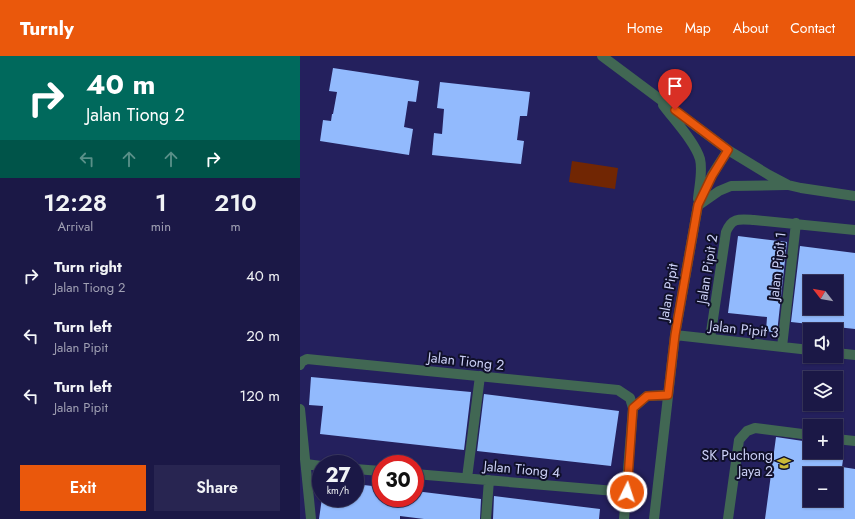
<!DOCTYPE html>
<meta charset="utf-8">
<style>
body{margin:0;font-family:Jost,sans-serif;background:#282551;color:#f1f3f6;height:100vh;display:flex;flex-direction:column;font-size:15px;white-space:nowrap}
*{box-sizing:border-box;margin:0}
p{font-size:13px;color:#a0a0b3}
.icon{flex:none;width:22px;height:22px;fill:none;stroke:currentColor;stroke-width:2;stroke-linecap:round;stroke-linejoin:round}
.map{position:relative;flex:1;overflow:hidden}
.details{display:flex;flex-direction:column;background:#1b1846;width:300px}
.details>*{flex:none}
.banner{background:#00695c;color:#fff;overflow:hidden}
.needle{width:26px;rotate:301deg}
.controls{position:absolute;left:503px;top:219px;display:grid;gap:8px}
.controls a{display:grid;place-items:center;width:40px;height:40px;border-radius:0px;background:#1b1846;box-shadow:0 1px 3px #0004,0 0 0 1px #39375f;font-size:20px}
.speed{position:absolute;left:12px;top:399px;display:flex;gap:8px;font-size:20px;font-weight:700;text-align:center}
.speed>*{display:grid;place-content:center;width:52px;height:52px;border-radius:50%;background:#1b1846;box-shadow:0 1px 3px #0004,0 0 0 1px #39375f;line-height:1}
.speed small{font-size:10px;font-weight:400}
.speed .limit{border:6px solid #d22;background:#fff;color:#111}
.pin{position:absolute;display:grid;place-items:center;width:34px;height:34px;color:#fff;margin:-41px -17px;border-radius:50% 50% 50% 0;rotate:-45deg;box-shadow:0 0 4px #0007}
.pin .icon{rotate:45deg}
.me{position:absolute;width:44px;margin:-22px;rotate:4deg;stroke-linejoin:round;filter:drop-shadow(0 0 3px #0008)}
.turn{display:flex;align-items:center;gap:14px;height:84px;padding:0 20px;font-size:18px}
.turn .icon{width:52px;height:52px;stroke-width:2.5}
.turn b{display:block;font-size:28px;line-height:34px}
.lanes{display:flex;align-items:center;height:38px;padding:0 20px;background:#0003;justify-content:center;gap:20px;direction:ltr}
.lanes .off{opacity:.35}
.eta{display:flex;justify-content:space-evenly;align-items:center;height:68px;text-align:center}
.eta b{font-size:24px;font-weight:600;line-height:28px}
.action{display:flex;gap:8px;margin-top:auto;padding:8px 20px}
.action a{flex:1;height:46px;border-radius:0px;background:#ea580c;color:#fff;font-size:16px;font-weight:600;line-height:46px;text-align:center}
.action a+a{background:#282551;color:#f1f3f6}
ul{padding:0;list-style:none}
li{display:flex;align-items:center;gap:12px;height:60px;padding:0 20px}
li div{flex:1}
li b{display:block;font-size:15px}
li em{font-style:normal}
header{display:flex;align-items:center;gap:24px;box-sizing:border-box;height:56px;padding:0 20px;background:#ea580c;color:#fff}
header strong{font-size:19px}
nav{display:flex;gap:22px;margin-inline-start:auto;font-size:14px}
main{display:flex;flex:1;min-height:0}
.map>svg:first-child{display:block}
</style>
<header>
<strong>Turnly</strong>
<nav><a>Home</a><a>Map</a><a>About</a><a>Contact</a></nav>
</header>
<main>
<section class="details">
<div class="banner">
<div class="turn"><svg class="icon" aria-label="right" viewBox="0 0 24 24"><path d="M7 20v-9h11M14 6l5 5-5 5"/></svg><div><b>40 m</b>Jalan Tiong 2</div></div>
<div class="lanes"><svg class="icon off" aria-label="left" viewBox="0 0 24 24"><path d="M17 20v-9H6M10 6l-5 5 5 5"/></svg><svg class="icon off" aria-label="ahead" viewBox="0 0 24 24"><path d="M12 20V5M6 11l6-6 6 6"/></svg><svg class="icon off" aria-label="ahead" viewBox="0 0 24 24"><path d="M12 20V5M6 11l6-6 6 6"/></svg><svg class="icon" aria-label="right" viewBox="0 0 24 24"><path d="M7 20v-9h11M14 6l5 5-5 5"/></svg></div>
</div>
<div class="eta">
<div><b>12:28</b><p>Arrival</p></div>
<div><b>1</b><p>min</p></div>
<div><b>210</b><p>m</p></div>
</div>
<ul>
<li><svg class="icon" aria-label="right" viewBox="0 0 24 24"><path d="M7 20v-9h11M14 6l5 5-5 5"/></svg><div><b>Turn right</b><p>Jalan Tiong 2</p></div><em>40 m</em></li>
<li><svg class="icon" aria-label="left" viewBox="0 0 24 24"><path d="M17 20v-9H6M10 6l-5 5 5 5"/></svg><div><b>Turn left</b><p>Jalan Pipit</p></div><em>20 m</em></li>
<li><svg class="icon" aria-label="left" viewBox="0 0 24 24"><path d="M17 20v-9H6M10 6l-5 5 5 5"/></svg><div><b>Turn left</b><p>Jalan Pipit</p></div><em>120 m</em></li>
</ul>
<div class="action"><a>Exit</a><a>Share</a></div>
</section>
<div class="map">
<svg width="555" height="463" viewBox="0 0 555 463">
<rect width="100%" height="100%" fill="#24205d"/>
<path fill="#712603" d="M 272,105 L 318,112 L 315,133 L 269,126 Z"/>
<path fill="#92bafd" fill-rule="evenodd" d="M 33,12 L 119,25 L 116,46 L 108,45 L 104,71 L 113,73 L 109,99 L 20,85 L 23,64 L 31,65 L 32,58 L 33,58 L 37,36 L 29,35 Z
M 140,26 L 230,36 L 227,60 L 220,60 L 217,84 L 224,85 L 221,108 L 132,99 L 134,77 L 142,78 L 144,53 L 137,52 Z
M 438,180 L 487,186 L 477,277 L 466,275 L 467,261 L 428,257 Z
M 500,190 L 555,197 L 555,273 L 491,266 ZM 510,226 L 536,226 L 536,252 L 510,252 Z
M 11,321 L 171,336 L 164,394 L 20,378 L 23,350 L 9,349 Z
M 184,338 L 319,355 L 311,410 L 177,395 Z
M 476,381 L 503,385 L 502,396 L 544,396 L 542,411 L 555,413 L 555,463 L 465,463 ZM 510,418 L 536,418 L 536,444 L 510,444 Z
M 55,428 L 81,431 L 81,442 L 115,442 L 115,435 L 181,443 L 180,463 L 124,463 L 100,460 L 100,463 L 19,463 L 22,442 L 55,442 Z
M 194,440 L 300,453 L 299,463 L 193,463 Z"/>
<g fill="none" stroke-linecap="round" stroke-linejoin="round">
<path stroke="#416753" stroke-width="10" d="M 302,0 L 428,94 L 469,119 L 488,129 L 501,132 L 555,140
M 363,49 C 374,64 395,86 400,103 C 403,115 399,131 398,143
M 399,149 L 419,135 L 431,130 L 486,129
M 375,279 L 510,294
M 410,283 L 426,176 C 432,161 440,163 454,164 L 555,174
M 482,291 L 496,167
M 536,297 L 555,299
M 0,309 L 1,306 L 7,303 L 318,334 L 330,342 L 333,352 L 324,463
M 333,352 L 347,340 L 368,339
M 0,353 L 11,463
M 536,383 L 555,385
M 6,408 L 21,410
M 55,413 L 81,415
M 115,418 L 327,436
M 167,422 L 180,320
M 186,463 L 189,424
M 354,463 L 375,279 L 398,149 L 412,119 L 428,94
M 428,463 L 439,384 L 447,375 L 455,372 L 510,379"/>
</g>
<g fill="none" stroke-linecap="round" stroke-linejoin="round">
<defs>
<path id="route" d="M 327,436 L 333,352 L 347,340 L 368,339 L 375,279 L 398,149 L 412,120 L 428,94 L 375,54"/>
</defs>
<use href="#route" stroke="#983908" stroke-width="10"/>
<use href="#route" stroke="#ea580c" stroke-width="7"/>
</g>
<defs>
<symbol id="school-bare" viewBox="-9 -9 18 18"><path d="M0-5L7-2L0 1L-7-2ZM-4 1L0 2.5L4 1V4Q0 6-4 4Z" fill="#ccb938" stroke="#10102a" stroke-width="2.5" paint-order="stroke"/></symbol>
</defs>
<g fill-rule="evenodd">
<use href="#school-bare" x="474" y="397" width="20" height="20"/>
</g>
<g text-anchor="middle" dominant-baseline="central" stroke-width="4" stroke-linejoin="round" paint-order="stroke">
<g font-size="14" fill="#ccd0f6" stroke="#10102a">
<text transform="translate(477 210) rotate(-84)">Jalan Pipit 1</text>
<text transform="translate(407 213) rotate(-81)">Jalan Pipit 2</text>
<text transform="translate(368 236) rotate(-80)">Jalan Pipit</text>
<text transform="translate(444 273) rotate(6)">Jalan Pipit 3</text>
<text transform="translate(166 305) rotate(6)">Jalan Tiong 2</text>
<text transform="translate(222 413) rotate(5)">Jalan Tiong 4</text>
</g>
<g font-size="14" fill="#ccd0f6" stroke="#10102a" text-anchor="end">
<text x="473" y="399">SK Puchong<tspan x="473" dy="16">Jaya 2</tspan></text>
</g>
</g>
</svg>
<div class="controls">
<a><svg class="needle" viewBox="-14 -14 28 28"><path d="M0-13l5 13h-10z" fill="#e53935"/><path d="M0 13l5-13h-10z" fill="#a0a0b3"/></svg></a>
<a><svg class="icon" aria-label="sound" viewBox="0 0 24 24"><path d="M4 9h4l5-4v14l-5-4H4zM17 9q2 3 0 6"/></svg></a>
<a><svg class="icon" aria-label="layers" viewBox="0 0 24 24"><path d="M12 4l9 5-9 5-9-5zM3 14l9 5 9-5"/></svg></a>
<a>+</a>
<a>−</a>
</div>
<div class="speed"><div>27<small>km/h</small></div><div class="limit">30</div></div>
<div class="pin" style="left:375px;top:54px;background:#d93025"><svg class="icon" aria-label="arrive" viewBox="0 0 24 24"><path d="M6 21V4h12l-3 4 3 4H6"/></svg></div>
<svg class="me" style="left:327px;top:436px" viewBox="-20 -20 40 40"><circle r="17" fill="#ea580c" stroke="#fff" stroke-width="3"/><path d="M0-11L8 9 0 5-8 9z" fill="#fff"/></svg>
</div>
</main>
